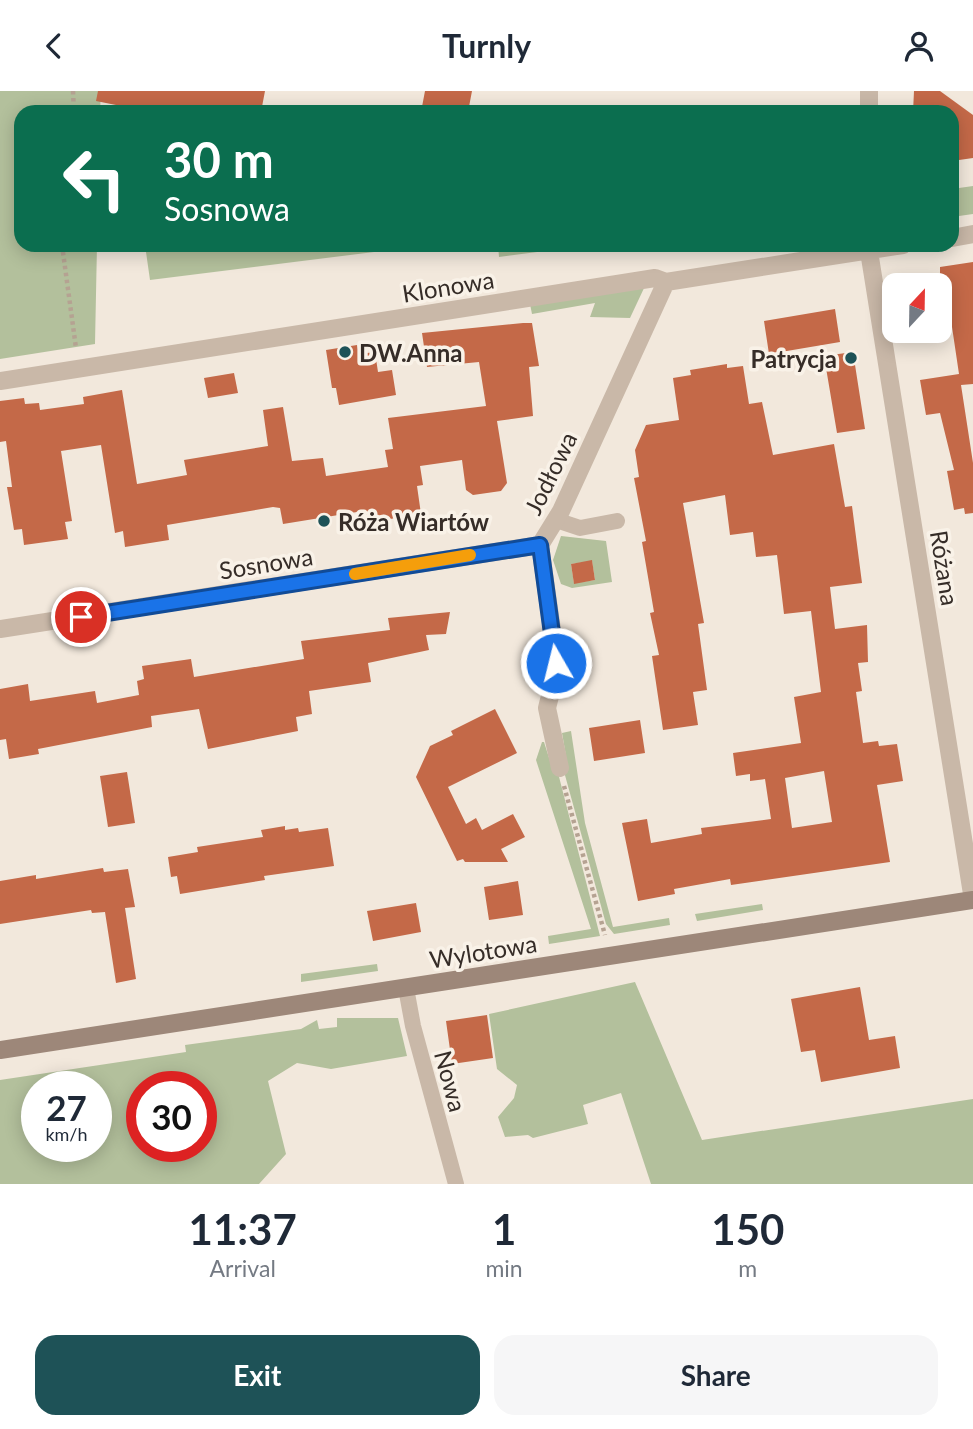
<!DOCTYPE html>
<meta charset="utf-8">
<style>
body{margin:0;font-family:Lato,sans-serif;background:#f6f6f7;color:#1f2937;height:100vh;display:flex;flex-direction:column;font-size:26px;white-space:nowrap}
*{box-sizing:border-box;margin:0}
p{font-size:23px;color:#747a83}
.icon{flex:none;width:38px;height:38px;fill:none;stroke:currentColor;stroke-width:2;stroke-linecap:round;stroke-linejoin:round}
.map{position:relative;height:1093px;overflow:hidden}
.details{display:flex;flex-direction:column;background:#fff;flex:1}
.details>*{flex:none}
.banner{position:absolute;left:14px;top:14px;width:945px;height:147px;border-radius:21px;box-shadow:0 4px 18px #0003;background:#0b6e4f;color:#fff;overflow:hidden}
.needle{width:46px;rotate:22deg}
.controls{position:absolute;left:882px;top:182px;display:grid;gap:14px}
.controls a{display:grid;place-items:center;width:70px;height:70px;border-radius:14px;background:#fff;box-shadow:0 4px 18px #0003;font-size:35px}
.speed{position:absolute;left:21px;top:980px;display:flex;gap:14px;font-size:35px;font-weight:700;text-align:center}
.speed>*{display:grid;place-content:center;width:91px;height:91px;border-radius:50%;background:#fff;box-shadow:0 4px 18px #0003;line-height:1}
.speed small{font-size:18px;font-weight:400}
.speed .limit{border:10px solid #d22;background:#fff;color:#111}
.pin{position:absolute;display:grid;place-items:center;width:60px;height:60px;color:#fff;margin:-30px;border:4px solid #fff;border-radius:50%;box-shadow:0 2px 7px #0007}
.me{position:absolute;width:77px;margin:-38px;rotate:352deg;stroke-linejoin:round;filter:drop-shadow(0 0 5px #0008)}
.turn{display:flex;align-items:center;gap:24px;height:147px;padding:0 35px;font-size:32px}
.turn .icon{width:91px;height:91px;stroke-width:2.5}
.turn b{display:block;font-size:49px;line-height:60px}
.eta{display:flex;justify-content:space-evenly;align-items:center;height:119px;text-align:center}
.eta b{font-size:42px;font-weight:700;line-height:49px}
.button{display:flex;gap:14px;margin-top:auto;padding:14px 35px}
.button a{flex:1;height:80px;border-radius:21px;background:#1e5257;color:#fff;font-size:28px;font-weight:700;line-height:80px;text-align:center}
.button a+a{background:#f6f6f7;color:#1f2937}
header{display:flex;justify-content:space-between;align-items:center;height:91px;padding:0 35px;background:#fff;font-size:32px;font-weight:700}
.map>svg:first-child{display:block}
</style>
<header><svg class="icon" aria-label="back" viewBox="0 0 24 24"><path d="M15 5l-7 7 7 7"/></svg>Turnly<svg class="icon" aria-label="person" viewBox="0 0 24 24"><circle cx="12" cy="8" r="4"/><path d="M4 21q1-7 8-7t8 7"/></svg></header>
<div class="map">
<svg width="973" height="1093" viewBox="0 0 973 1093">
<rect width="100%" height="100%" fill="#f2e8dc"/>
<path fill="#b3c09c" fill-rule="evenodd" d="M 0,0 L 101,0 L 100,21 L 21,21 L 21,154 L 97,154 L 95,253 L 0,268 Z
M 973,95 L 973,123 L 952,126 L 952,98 Z
M 145,154 L 397,154 L 398,158 L 150,189 Z
M 498,154 L 576,154 L 576,156 L 499,166 Z
M 645,195 L 630,227 L 590,226 L 595,212 L 532,223 L 530,213 Z
M 561,445 L 606,450 L 612,491 L 572,497 L 561,493 L 553,469 ZM 592,470 L 595,489 L 574,492 L 571,473 Z
M 571,640 L 585,732 L 613,836 L 669,827 L 670,834 L 614,843 L 606,833 L 563,677 L 566,665 L 562,642 Z
M 542,651 L 544,651 L 551,673 L 557,678 L 600,845 L 549,853 L 548,845 L 591,838 L 536,669 Z
M 762,813 L 763,819 L 697,830 L 695,823 Z
M 528,848 L 529,856 L 436,870 L 434,864 Z
M 377,873 L 378,880 L 301,891 L 301,883 Z
M 635,891 L 702,1049 L 973,1008 L 973,1093 L 651,1093 L 621,1002 L 583,1014 L 588,1033 L 533,1047 L 528,1044 L 505,1046 L 498,1026 L 514,1007 L 517,994 L 497,978 L 489,923 Z
M 337,927 L 398,927 L 407,965 L 331,978 L 297,972 L 268,990 L 286,1063 L 259,1093 L 0,1093 L 0,989 L 186,961 L 185,954 L 301,938 L 317,929 L 319,938 L 337,936 ZM 37,996 L 96,996 L 96,1055 L 37,1055 ZM 142,996 L 201,996 L 201,1055 L 142,1055 Z"/>
<path fill="#c46948" fill-rule="evenodd" d="M 98,0 L 265,0 L 261,21 L 151,21 L 96,10 Z
M 425,0 L 472,0 L 468,21 L 421,21 Z
M 914,0 L 940,0 L 973,24 L 973,67 L 952,70 L 952,21 L 913,21 Z
M 973,171 L 973,293 L 961,294 L 973,372 L 973,422 L 965,423 L 964,417 L 954,419 L 947,380 L 954,379 L 940,322 L 926,324 L 920,289 L 959,283 L 948,209 L 940,210 L 940,176 Z
M 835,218 L 840,251 L 769,263 L 764,230 Z
M 523,232 L 532,232 L 539,275 L 529,276 L 533,325 L 497,330 L 507,392 L 501,400 L 473,404 L 466,399 L 462,369 L 420,375 L 423,394 L 417,395 L 421,423 L 359,433 L 357,421 L 283,433 L 280,417 L 273,416 L 167,434 L 169,449 L 125,456 L 123,440 L 115,442 L 101,354 L 61,360 L 72,430 L 65,431 L 68,448 L 24,454 L 22,438 L 14,439 L 7,396 L 12,396 L 6,350 L 0,351 L 0,310 L 24,307 L 25,313 L 39,312 L 40,319 L 84,313 L 83,306 L 122,299 L 137,393 L 187,384 L 184,369 L 268,355 L 263,319 L 283,316 L 292,370 L 323,367 L 326,385 L 388,376 L 385,359 L 393,358 L 388,327 L 486,315 L 479,271 L 427,276 L 422,242 Z
M 357,254 L 359,263 L 375,261 L 378,281 L 392,279 L 396,304 L 339,314 L 336,297 L 332,297 L 326,259 Z
M 853,261 L 865,338 L 837,342 L 824,265 Z
M 727,273 L 727,277 L 743,275 L 749,313 L 762,311 L 773,364 L 834,353 L 845,416 L 852,415 L 862,492 L 830,496 L 835,538 L 867,534 L 868,571 L 858,572 L 862,600 L 856,601 L 863,652 L 878,650 L 879,655 L 897,653 L 903,690 L 877,694 L 890,771 L 731,794 L 730,788 L 674,798 L 675,803 L 638,810 L 622,732 L 647,728 L 651,752 L 702,743 L 701,737 L 771,728 L 765,688 L 750,690 L 750,683 L 736,685 L 733,662 L 801,652 L 794,606 L 821,601 L 811,520 L 784,523 L 777,464 L 756,466 L 753,441 L 730,444 L 725,404 L 683,412 L 704,532 L 698,533 L 707,599 L 693,601 L 698,634 L 663,639 L 652,565 L 659,564 L 650,522 L 654,521 L 642,451 L 646,450 L 634,387 L 639,386 L 635,359 L 646,334 L 679,329 L 673,287 L 691,284 L 690,279 ZM 824,680 L 832,731 L 792,737 L 785,687 Z
M 234,282 L 238,302 L 208,307 L 204,287 Z
M 592,469 L 595,489 L 574,493 L 571,473 Z
M 450,521 L 446,543 L 426,544 L 429,559 L 368,572 L 371,591 L 309,600 L 312,623 L 296,626 L 298,640 L 208,658 L 199,618 L 151,625 L 152,636 L 38,658 L 39,663 L 9,668 L 6,648 L 0,649 L 0,598 L 28,593 L 30,610 L 95,600 L 97,612 L 139,604 L 137,590 L 144,588 L 142,575 L 191,568 L 194,586 L 304,568 L 301,550 L 390,539 L 388,527 Z
M 495,618 L 517,662 L 448,696 L 466,733 L 476,727 L 482,739 L 513,723 L 525,746 L 501,758 L 508,771 L 465,771 L 463,768 L 457,770 L 416,686 L 430,655 L 453,644 L 451,640 Z
M 640,629 L 645,662 L 594,670 L 589,637 Z
M 127,681 L 135,732 L 108,736 L 100,685 Z
M 285,735 L 285,739 L 298,737 L 299,741 L 328,737 L 334,775 L 264,785 L 265,789 L 180,803 L 177,785 L 171,786 L 168,766 L 198,761 L 197,756 L 263,746 L 261,739 Z
M 103,777 L 104,781 L 128,778 L 135,816 L 125,817 L 136,888 L 116,892 L 105,821 L 92,822 L 91,819 L 0,833 L 0,790 L 36,784 L 36,788 Z
M 518,790 L 523,824 L 489,829 L 484,796 Z
M 416,812 L 421,841 L 373,850 L 367,820 Z
M 860,896 L 869,949 L 895,945 L 900,977 L 821,991 L 815,959 L 801,961 L 791,908 Z
M 487,924 L 493,967 L 452,973 L 446,930 Z"/>
<g fill="none" stroke-linecap="round" stroke-linejoin="round">
<path stroke="#b5a292" stroke-width="4.5" stroke-dasharray="3.5 3.5" stroke-linecap="butt" d="M 73,0 L 74,21
M 62,154 L 76,257
M 564,695 L 605,844"/>
<path stroke="#c9b8a8" stroke-width="16" d="M 556,429 L 580,437 L 617,430
M 406,897 L 413,935 L 456,1093"/>
<path stroke="#c9b8a8" stroke-width="18" d="M 869,21 L 869,0
M 952,147 L 973,143
M 868,154 L 973,809
M 0,290 L 655,187 L 666,191 L 903,154
M 0,538 L 540,454
M 560,677 L 547,617 L 552,597 L 560,596 L 540,454 L 561,420 L 666,191"/>
<path stroke="#9d8779" stroke-width="18" d="M 0,959 L 973,809"/>
</g>
<g fill="none" stroke-linecap="round" stroke-linejoin="round">
<defs>
<path id="route" d="M 81,526 L 540,454 L 556,572"/>
</defs>
<use href="#route" stroke="#114b97" stroke-width="18"/>
<use href="#route" stroke="#1a73e8" stroke-width="12"/>
<path stroke="#f59e0b" stroke-width="12" d="M 355,483 L 470,464"/>
</g>
<g fill="#1e5257" stroke="#f9f2e8" stroke-width="2.5">
<circle cx="345" cy="261" r="7"/>
<circle cx="851" cy="267" r="7"/>
<circle cx="324" cy="430" r="7"/>
</g>
<g text-anchor="middle" dominant-baseline="central" stroke-width="7" stroke-linejoin="round" paint-order="stroke">
<g font-size="24" fill="#362d28" stroke="#f9f2e8">
<text transform="translate(448 195) rotate(-9)">Klonowa</text>
<text transform="translate(550 382) rotate(-64)">Jodłowa</text>
<text transform="translate(266 472) rotate(-9)">Sosnowa</text>
<text transform="translate(945 477) rotate(81)">Różana</text>
<text transform="translate(483 860) rotate(-9)">Wylotowa</text>
<text transform="translate(451 990) rotate(75)">Nowa</text>
</g>
<g font-size="24" font-weight="bold" fill="#362d28" stroke="#f9f2e8" text-anchor="start">
<text x="359" y="261">DW.Anna</text>
<text x="837" y="267" text-anchor="end">Patrycja</text>
<text x="338" y="430">Róża Wiartów</text>
</g>
</g>
</svg>
<div class="controls">
<a><svg class="needle" viewBox="-14 -14 28 28"><path d="M0-13l5 13h-10z" fill="#e53935"/><path d="M0 13l5-13h-10z" fill="#747a83"/></svg></a>
</div>
<div class="speed"><div>27<small>km/h</small></div><div class="limit">30</div></div>
<div class="pin" style="left:81px;top:526px;background:#d93025"><svg class="icon" aria-label="arrive" viewBox="0 0 24 24"><path d="M6 21V4h12l-3 4 3 4H6"/></svg></div>
<svg class="me" style="left:556px;top:572px" viewBox="-20 -20 40 40"><circle r="17" fill="#1a73e8" stroke="#fff" stroke-width="3"/><path d="M0-11L8 9 0 5-8 9z" fill="#fff"/></svg>
<div class="banner">
<div class="turn"><svg class="icon" aria-label="left" viewBox="0 0 24 24"><path d="M17 20v-9H6M10 6l-5 5 5 5"/></svg><div><b>30 m</b>Sosnowa</div></div>
</div>
</div>
<section class="details">
<div class="eta">
<div><b>11:37</b><p>Arrival</p></div>
<div><b>1</b><p>min</p></div>
<div><b>150</b><p>m</p></div>
</div>
<div class="button"><a>Exit</a><a>Share</a></div>
</section>
